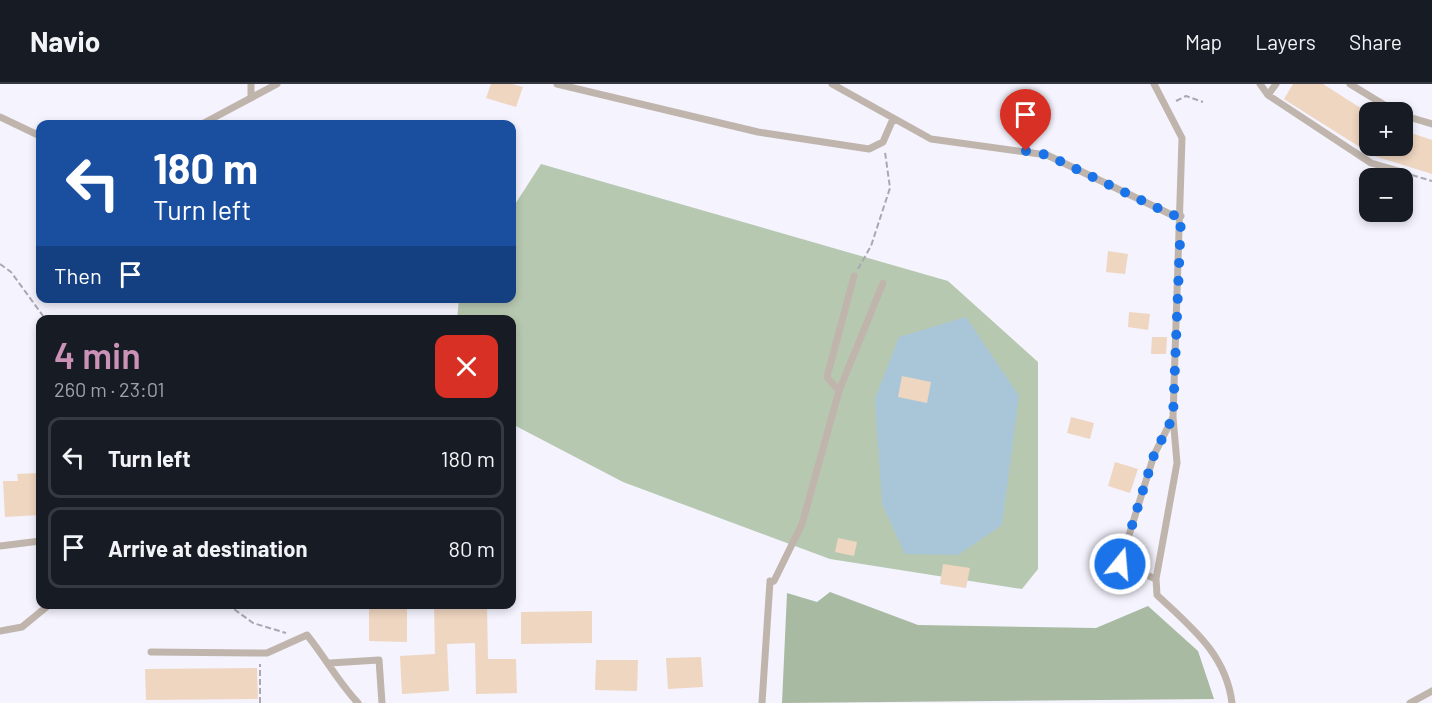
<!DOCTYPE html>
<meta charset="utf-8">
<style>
body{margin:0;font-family:Barlow,sans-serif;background:#242831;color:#f1f3f6;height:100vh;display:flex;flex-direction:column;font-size:22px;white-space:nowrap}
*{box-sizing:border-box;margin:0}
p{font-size:20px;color:#9ea1a6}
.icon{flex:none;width:33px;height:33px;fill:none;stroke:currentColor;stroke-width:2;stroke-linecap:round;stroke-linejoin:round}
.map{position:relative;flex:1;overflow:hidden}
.drawer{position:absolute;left:36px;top:231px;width:480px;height:294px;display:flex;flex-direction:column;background:#171b24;border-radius:12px;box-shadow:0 3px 9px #0003}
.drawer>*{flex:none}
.guide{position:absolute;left:36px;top:36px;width:480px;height:183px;border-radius:12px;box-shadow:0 3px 9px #0003;background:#1a4fa0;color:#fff;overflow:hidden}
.controls{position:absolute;left:1359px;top:18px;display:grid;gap:12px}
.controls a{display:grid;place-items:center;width:54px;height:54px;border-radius:12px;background:#171b24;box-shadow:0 3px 9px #0003;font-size:30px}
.pin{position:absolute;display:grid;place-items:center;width:51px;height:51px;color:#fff;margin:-62px -26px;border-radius:50% 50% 50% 0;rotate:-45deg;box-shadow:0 0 6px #0007}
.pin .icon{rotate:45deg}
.me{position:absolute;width:66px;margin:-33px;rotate:17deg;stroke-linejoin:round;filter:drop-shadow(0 0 4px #0008)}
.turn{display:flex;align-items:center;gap:21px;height:126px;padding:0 18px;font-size:27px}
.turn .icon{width:78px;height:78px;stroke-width:2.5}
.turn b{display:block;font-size:42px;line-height:51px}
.then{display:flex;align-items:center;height:57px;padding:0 18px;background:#0003;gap:12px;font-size:22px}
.round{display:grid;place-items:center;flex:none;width:63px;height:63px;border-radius:12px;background:#242831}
.overview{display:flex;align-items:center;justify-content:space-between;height:102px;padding:0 18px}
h1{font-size:36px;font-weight:600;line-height:45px;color:#cb91b7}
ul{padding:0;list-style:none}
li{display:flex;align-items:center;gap:18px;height:81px;margin:0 12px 9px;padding:0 6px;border:3px solid #363941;border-radius:12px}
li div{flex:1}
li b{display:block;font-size:22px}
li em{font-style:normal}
header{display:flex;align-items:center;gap:36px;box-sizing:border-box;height:84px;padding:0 30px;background:#171b24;border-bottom:2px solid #363941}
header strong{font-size:28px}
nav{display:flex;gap:33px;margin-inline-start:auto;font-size:21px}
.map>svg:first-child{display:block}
</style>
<header>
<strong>Navio</strong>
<nav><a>Map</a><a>Layers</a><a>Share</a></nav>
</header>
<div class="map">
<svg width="1432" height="619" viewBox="0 0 1432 619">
<rect width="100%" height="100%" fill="#f4f3fe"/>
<path fill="#b7c8b0" d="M 541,80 L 948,197 L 1038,278 L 1038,485 L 1022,505 L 830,475 L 623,398 L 512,340 L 512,236 L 457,236 L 459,215 L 512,214 L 512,125 Z"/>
<path fill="#a8baa1" d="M 830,508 L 918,541 L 1096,544 L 1148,522 L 1198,567 L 1214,615 L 782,619 L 787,509 L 817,518 Z"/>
<path fill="#a9c6d8" d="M 966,233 L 1019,312 L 1002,441 L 958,471 L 905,470 L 882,420 L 875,315 L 899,253 Z"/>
<path fill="#efd6c0" d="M 491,0 L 512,0 L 523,3 L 516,23 L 486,14 Z
M 1293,0 L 1323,0 L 1370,30 L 1370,62 L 1402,62 L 1402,46 L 1432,56 L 1432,90 L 1374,72 L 1290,19 L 1284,15 Z
M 1108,167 L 1128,170 L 1125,190 L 1106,188 Z
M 1129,228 L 1150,230 L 1148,246 L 1128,243 Z
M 1152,253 L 1167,253 L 1166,270 L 1151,270 Z
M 902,292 L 931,298 L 927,319 L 898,313 Z
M 1071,333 L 1094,339 L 1090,355 L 1067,349 Z
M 1115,378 L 1138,385 L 1130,409 L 1108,402 Z
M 40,389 L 40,431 L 5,433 L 3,397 L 18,397 L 17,390 Z
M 838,454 L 857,458 L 854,472 L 835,468 Z
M 943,480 L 970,484 L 966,504 L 940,500 Z
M 369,520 L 407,520 L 407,558 L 369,557 Z
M 487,521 L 488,575 L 516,575 L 517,609 L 476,610 L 475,559 L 447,560 L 449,607 L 402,610 L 400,572 L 435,570 L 434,522 Z
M 592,527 L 592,559 L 521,560 L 521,528 Z
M 701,573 L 703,603 L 668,605 L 666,574 Z
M 596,576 L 638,576 L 637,607 L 595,606 Z
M 257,584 L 258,615 L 146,616 L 145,585 Z"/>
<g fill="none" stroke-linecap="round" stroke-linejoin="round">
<path stroke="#a9a8b2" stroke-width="2" stroke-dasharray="6 3" stroke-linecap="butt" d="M 1176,17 L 1186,12 L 1203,18
M 1412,91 L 1432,97
M 0,180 L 11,188 L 46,236
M 858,185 L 871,162 L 890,104 L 885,68
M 227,520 L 253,539 L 286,549
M 260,619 L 260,580"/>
<path stroke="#c0b5ac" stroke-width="7" d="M 557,0 L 758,48 L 869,65 L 883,58 L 893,35
M 832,0 L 931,55 L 1047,71 L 1172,131 L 1181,132
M 1154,0 L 1182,54 L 1173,333 L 1177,379 L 1156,495 L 1157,511 C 1191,543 1226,570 1232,619
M 1260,0 L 1268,11 L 1371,79 L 1402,88
M 1350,0 L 1396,28
M 1268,11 L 1276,0
M 251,14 L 251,0
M 1402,31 L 1432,40
M 0,33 L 40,52
M 202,40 L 277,0
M 839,307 L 827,293 L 854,192
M 0,462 L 40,457
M 1156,495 L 1120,480 L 1154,371 L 1173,333
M 774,497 L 802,440 L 839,307 L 883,199
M 0,547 L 22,543 L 50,520
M 151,568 L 267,569 L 307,551 C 325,573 338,598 358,619
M 330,579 L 379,576 L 382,619
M 762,619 L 770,497
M 1410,619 L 1432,607"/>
</g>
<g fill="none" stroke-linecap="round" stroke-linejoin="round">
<path stroke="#1a73e8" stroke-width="10" stroke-dasharray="0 18" d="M 1026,67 L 1047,71 L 1172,131 L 1181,132 L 1173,333 L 1154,371 L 1120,480"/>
</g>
</svg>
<div class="controls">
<a>+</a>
<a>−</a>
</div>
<div class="pin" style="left:1026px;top:67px;background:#d93025"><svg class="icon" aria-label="arrive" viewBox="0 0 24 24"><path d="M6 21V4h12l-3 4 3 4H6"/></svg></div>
<svg class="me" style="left:1120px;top:480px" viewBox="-20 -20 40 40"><circle r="17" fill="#1a73e8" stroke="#fff" stroke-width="3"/><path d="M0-11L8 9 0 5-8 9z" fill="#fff"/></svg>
<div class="guide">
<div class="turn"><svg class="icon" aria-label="left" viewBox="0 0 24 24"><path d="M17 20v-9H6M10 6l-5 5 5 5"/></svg><div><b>180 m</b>Turn left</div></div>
<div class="then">Then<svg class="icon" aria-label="arrive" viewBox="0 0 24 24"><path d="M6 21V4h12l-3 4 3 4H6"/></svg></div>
</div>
<section class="drawer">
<div class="overview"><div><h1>4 min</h1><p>260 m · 23:01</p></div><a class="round" style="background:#d93025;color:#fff"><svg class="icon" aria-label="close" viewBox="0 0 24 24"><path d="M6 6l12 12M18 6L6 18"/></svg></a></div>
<ul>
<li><svg class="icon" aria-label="left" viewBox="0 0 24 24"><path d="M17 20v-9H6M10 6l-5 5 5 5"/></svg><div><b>Turn left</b></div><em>180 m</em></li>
<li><svg class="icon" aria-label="arrive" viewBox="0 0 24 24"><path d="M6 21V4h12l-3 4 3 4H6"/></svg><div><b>Arrive at destination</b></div><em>80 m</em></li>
</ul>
</section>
</div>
